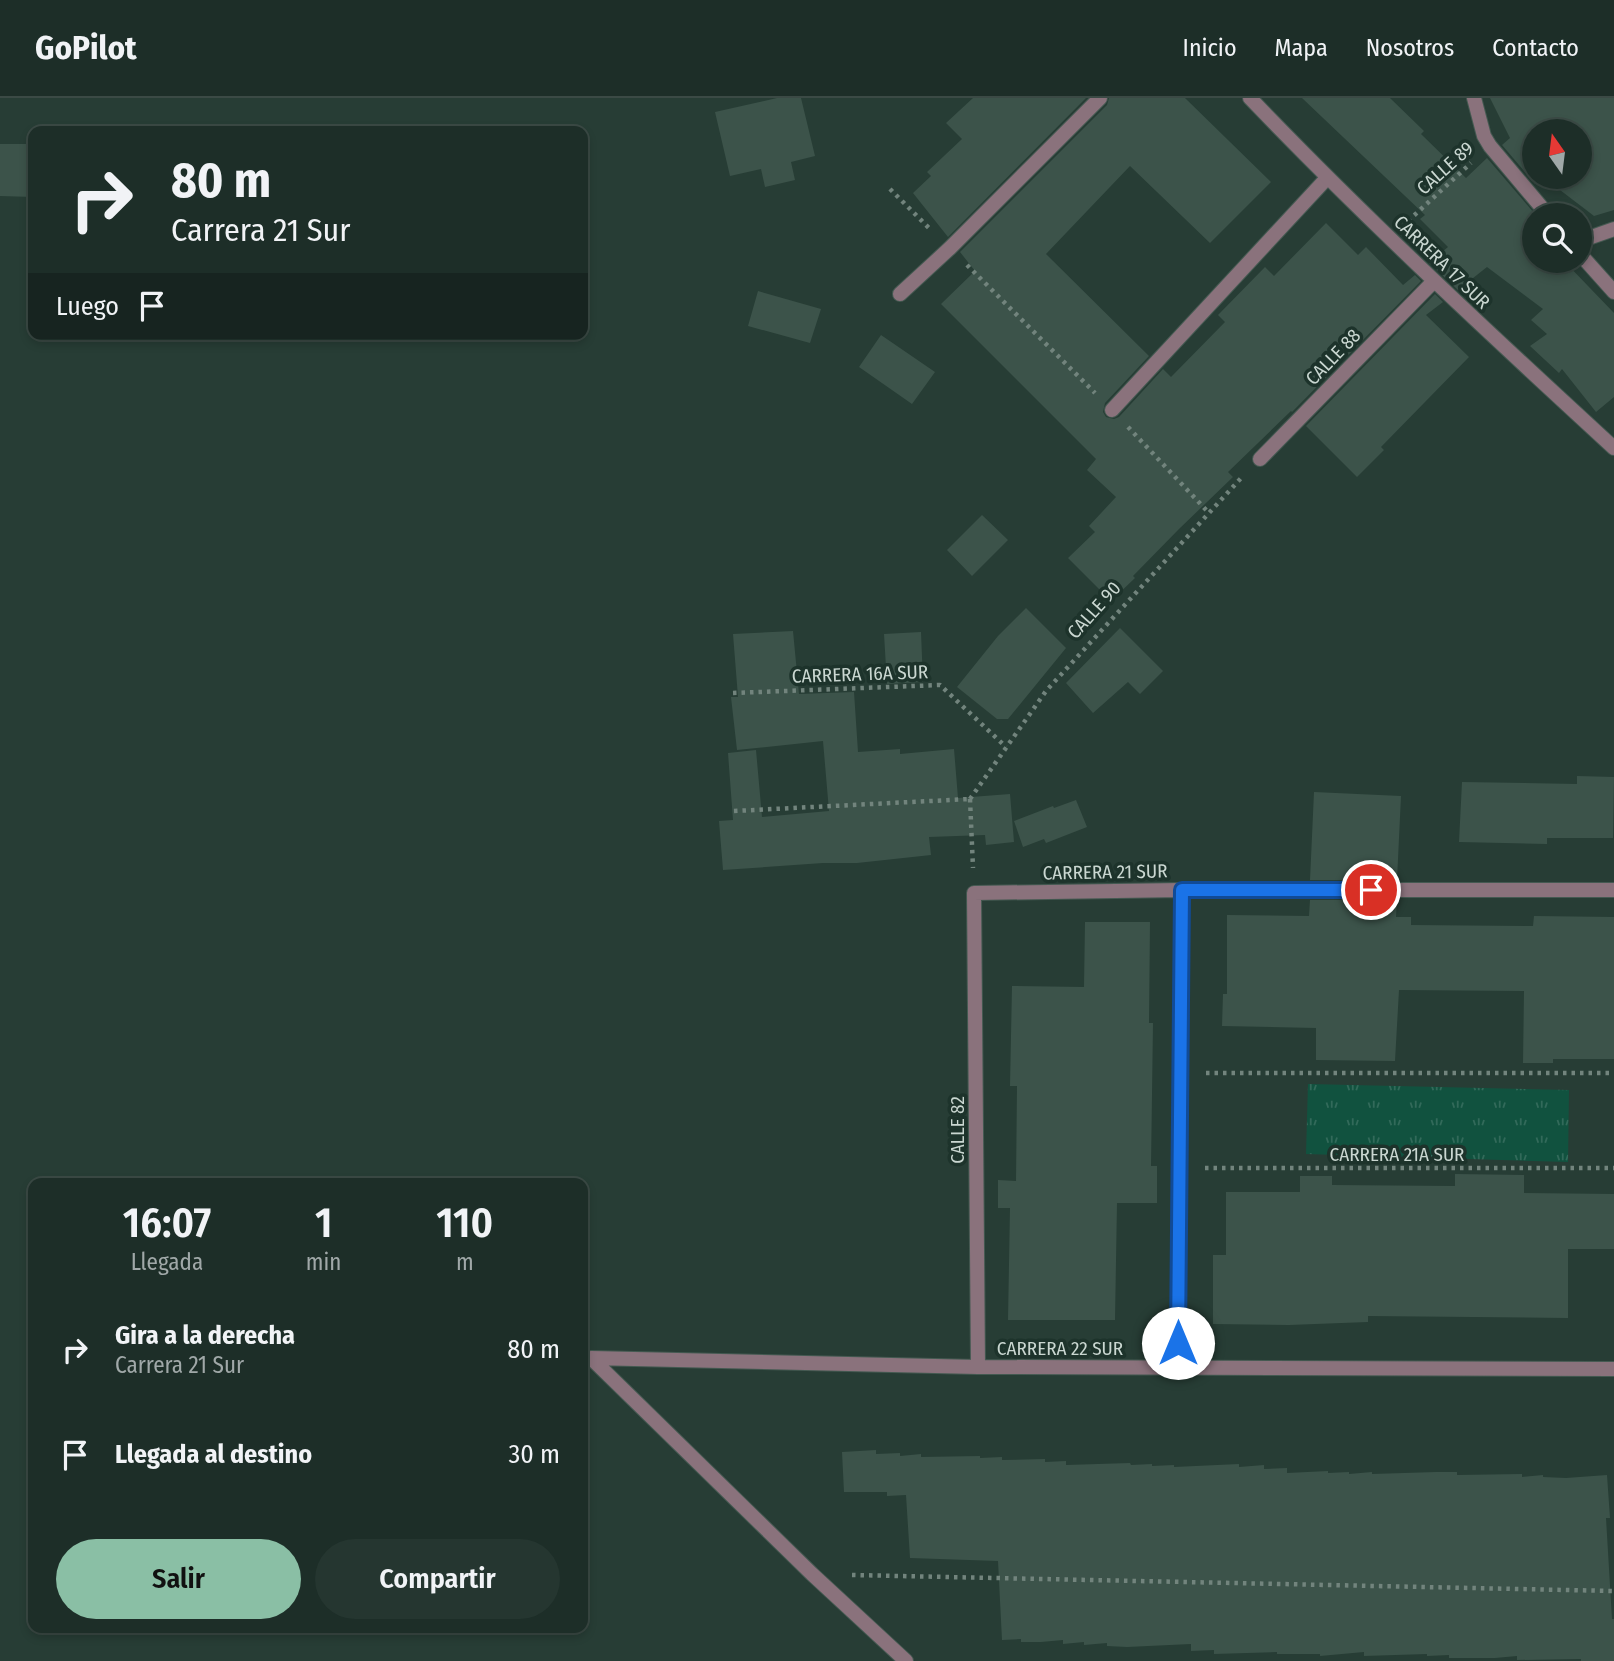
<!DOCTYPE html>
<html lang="es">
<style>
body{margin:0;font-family:"Fira Sans Condensed",sans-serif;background:#253630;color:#f1f3f6;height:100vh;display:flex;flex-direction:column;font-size:26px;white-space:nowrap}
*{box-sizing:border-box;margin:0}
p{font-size:23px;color:#a0a8a8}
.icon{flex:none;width:38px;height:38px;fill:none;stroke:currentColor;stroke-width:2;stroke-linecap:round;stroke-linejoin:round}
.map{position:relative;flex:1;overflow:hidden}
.drawer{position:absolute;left:28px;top:1080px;width:560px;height:455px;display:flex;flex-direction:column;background:#1d2e28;border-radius:14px;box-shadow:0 4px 10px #0003,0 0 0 2px #3b4a45}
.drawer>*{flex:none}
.hud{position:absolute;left:28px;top:28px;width:560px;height:214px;border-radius:14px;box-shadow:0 4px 10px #0003,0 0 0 2px #3b4a45;background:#1d2e28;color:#f1f3f6;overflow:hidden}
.needle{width:46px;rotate:346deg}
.controls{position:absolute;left:1522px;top:21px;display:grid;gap:14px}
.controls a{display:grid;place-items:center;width:70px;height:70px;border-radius:50%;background:#1d2e28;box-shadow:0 4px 10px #0003,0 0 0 2px #3b4a45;font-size:35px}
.pin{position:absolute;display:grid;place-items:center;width:60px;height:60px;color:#fff;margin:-30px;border:4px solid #fff;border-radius:50%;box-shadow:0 2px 7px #0007}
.me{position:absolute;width:77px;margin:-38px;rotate:0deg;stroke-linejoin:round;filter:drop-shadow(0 0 5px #0008)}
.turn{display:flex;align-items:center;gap:24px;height:147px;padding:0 28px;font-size:32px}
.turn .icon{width:91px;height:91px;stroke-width:2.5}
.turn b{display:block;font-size:49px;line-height:60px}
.then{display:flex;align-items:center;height:66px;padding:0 28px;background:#0003;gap:14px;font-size:26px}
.eta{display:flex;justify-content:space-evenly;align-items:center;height:119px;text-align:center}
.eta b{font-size:42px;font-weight:600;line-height:49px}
.button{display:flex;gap:14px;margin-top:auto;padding:14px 28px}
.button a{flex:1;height:80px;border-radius:42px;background:#8abfa5;color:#111;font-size:28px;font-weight:600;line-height:80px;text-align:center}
.button a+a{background:#253630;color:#f1f3f6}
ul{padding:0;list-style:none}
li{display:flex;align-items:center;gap:21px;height:105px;padding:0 28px}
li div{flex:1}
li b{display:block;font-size:26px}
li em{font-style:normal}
header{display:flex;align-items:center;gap:42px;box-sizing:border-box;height:98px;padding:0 35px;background:#1d2e28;border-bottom:2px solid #3b4a45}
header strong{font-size:33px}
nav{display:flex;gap:38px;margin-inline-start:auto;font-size:24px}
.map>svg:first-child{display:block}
</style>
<header>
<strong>GoPilot</strong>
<nav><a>Inicio</a><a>Mapa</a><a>Nosotros</a><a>Contacto</a></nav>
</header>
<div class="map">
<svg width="1614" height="1563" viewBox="0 0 1614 1563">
<defs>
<pattern id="park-tufts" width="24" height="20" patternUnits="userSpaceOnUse" patternTransform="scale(1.75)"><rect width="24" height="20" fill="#11523f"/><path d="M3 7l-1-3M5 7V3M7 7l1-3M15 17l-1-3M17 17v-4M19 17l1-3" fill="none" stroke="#326a5a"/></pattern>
</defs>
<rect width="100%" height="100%" fill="#273d35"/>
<path fill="url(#park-tufts)" d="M 1308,986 L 1569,992 L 1568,1064 L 1306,1056 Z"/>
<path fill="#3c534a" d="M 777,0 L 801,0 L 815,58 L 791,64 L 795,82 L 765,89 L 761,71 L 730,78 L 715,14 Z
M 973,0 L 1086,0 L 948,139 L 913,95 L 931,78 L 927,74 L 962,41 L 946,25 Z
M 1109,0 L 1185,0 L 1271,84 L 1210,145 L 1130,68 L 1046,156 L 1149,258 L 1105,305 L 1103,314 L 1106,319 L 1114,321 L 1119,319 L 1163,271 L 1171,279 L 1225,224 L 1218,217 L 1265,169 L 1274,178 L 1326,125 L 1358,157 L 1366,149 L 1403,187 L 1415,177 L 1421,183 L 1292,314 L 1291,313 L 1228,374 L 1233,379 L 1179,431 L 1133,478 L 1135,480 L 1111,503 L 1068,460 L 1095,434 L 1089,428 L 1116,399 L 1087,372 L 1096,361 L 941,206 L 975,173 L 960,154 L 1107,7 Z
M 1302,0 L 1390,0 L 1424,33 L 1421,36 L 1466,80 L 1487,60 L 1535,116 L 1535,163 L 1564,163 L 1614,215 L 1614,299 L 1596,314 L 1562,271 L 1559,275 L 1530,248 L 1547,236 L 1531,222 L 1543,211 L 1487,169 L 1458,192 L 1436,171 L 1429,165 L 1448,149 L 1420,121 L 1425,117 Z
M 1490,0 L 1614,0 L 1614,112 L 1594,118 L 1543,79 L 1580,79 L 1580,33 L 1535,33 L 1535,86 L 1502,47 L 1510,40 Z
M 0,46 L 33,46 L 33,99 L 0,98 Z
M 758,193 L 821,211 L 810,245 L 748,228 Z
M 1435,196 L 1443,204 L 1426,217 L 1469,259 L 1381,349 L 1384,352 L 1357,379 L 1306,328 Z
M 881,237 L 935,274 L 912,306 L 859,269 Z
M 982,417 L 1008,442 L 972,478 L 947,452 Z
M 1026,510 L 1066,550 L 1008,621 L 997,621 L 957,589 L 998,538 Z
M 1120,530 L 1163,573 L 1140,596 L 1128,584 L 1093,615 L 1066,585 Z
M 793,533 L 799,596 L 854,594 L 858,654 L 900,651 L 900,656 L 954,651 L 958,700 L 1010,696 L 1014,744 L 986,747 L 985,737 L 929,739 L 931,757 L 857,765 L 823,765 L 723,772 L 719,723 L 733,722 L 728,655 L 756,652 L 762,719 L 829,713 L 823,643 L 737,652 L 731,599 L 738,599 L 733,536 Z
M 921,534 L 923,584 L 887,586 L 884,536 Z
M 1577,678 L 1614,679 L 1613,740 L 1547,740 L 1547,746 L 1459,744 L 1462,684 L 1577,686 Z
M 1314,694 L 1401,698 L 1397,782 L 1310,782 Z
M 1076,702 L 1087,729 L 1046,745 L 1044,741 L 1023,749 L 1014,723 L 1053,708 L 1054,710 Z
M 1310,802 L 1397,802 L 1396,819 L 1411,819 L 1411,827 L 1533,828 L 1534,818 L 1614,819 L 1614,961 L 1553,961 L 1553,965 L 1523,965 L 1524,893 L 1399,892 L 1395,963 L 1316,962 L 1316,930 L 1222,928 L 1223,896 L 1227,896 L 1227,817 L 1309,818 Z
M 1085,824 L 1150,824 L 1149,925 L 1153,925 L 1151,1068 L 1157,1068 L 1157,1105 L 1117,1105 L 1115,1222 L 1008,1222 L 1010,1110 L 998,1110 L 998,1082 L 1016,1083 L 1017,988 L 1010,988 L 1012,888 L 1084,889 Z
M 1455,1076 L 1524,1077 L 1524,1095 L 1614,1096 L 1614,1151 L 1568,1151 L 1568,1220 L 1368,1218 L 1368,1224 L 1289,1227 L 1213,1226 L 1213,1157 L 1226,1157 L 1226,1094 L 1300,1094 L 1300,1078 L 1332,1078 L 1332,1087 L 1455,1088 Z
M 876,1352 L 876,1356 L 900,1355 L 900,1358 L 921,1356 L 921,1359 L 980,1358 L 980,1360 L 1002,1359 L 1002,1362 L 1045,1361 L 1045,1364 L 1066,1363 L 1066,1367 L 1130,1365 L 1131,1367 L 1152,1366 L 1152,1368 L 1174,1367 L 1174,1369 L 1239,1366 L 1239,1369 L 1264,1367 L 1264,1371 L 1287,1370 L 1287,1375 L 1328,1373 L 1328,1375 L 1349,1374 L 1349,1376 L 1372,1374 L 1372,1376 L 1436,1374 L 1457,1374 L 1457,1377 L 1522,1376 L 1522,1379 L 1543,1377 L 1543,1379 L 1566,1380 L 1607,1377 L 1610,1420 L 1606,1420 L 1612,1521 L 1614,1521 L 1614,1563 L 1581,1563 L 1581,1561 L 1517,1562 L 1517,1558 L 1495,1560 L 1449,1560 L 1449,1557 L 1427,1558 L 1427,1556 L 1364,1558 L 1364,1554 L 1320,1558 L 1320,1556 L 1277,1556 L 1277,1554 L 1214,1556 L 1214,1552 L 1191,1553 L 1191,1546 L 1127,1549 L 1107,1548 L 1107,1545 L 1084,1547 L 1084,1544 L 1063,1546 L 1063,1542 L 1041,1544 L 1021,1544 L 1021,1541 L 1002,1542 L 998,1463 L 910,1460 L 906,1397 L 887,1398 L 887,1394 L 844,1394 L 842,1354 Z"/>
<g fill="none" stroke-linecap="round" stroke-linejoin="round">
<defs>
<path id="lane" d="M 1580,143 L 1614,131
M 1112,312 L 1327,80"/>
<path id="street" d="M 1250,0 C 1367,122 1490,236 1614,350
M 1474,0 L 1484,38 L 1490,48 L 1548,117
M 1580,156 L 1614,194
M 900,196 L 950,150 L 1100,0
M 1260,361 L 1433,184
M 591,1260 L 978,1269 L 1614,1271
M 591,1260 L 812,1476 L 906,1563
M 978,1269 L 974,795 L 1182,792 L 1614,792
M 1178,1270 L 1182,792"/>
</defs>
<use href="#lane" stroke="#445951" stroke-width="16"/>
<use href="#street" stroke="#445951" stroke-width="16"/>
<path stroke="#72847d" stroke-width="4.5" stroke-dasharray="3.5 5" stroke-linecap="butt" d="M 890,91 L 931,132
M 1408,123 L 1471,65
M 967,167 L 1095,295
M 1128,329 L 1209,415
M 733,595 L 940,587 L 1006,649
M 970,701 L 1046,593 L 1242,379
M 970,701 L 973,770
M 734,713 L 970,701
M 1206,975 L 1614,975
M 1205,1070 L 1614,1070
M 852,1477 L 1614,1493"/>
<use href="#lane" stroke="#8a727c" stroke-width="14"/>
<use href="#street" stroke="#8a727c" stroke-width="14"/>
</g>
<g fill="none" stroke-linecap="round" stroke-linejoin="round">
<defs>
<path id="route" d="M 1178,1245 L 1182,792 L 1371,792"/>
</defs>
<use href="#route" stroke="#114b97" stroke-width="18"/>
<use href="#route" stroke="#1a73e8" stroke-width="12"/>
</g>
<g text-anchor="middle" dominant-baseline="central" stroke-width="7" stroke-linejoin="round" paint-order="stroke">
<g font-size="19" fill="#cad7d1" stroke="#1d332b">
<text transform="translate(1445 70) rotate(-42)">CALLE 89</text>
<text transform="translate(1442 164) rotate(44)">CARRERA 17 SUR</text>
<text transform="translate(1333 259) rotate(-46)">CALLE 88</text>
<text transform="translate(1094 512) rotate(-48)">CALLE 90</text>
<text transform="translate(860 576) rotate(-2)">CARRERA 16A SUR</text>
<text transform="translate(1105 774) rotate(-1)">CARRERA 21 SUR</text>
<text transform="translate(957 1032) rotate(-90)">CALLE 82</text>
<text x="1397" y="1056">CARRERA 21A SUR</text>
<text x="1060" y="1250">CARRERA 22 SUR</text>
</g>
</g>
</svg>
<div class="controls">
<a><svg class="needle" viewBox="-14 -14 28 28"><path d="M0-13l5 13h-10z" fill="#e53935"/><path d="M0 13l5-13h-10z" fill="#a0a8a8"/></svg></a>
<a><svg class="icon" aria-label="search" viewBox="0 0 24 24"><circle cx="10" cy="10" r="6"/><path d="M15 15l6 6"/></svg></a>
</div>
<div class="pin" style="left:1371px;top:792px;background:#d93025"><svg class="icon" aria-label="arrive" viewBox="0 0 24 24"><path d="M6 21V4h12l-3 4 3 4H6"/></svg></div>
<svg class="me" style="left:1178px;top:1245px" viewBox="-20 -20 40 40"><circle r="19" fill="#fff"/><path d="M0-13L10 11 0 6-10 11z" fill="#1a73e8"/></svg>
<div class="hud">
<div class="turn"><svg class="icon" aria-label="right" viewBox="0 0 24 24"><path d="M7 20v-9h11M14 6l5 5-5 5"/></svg><div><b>80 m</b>Carrera 21 Sur</div></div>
<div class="then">Luego<svg class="icon" aria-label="arrive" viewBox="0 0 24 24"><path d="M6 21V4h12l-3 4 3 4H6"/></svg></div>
</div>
<section class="drawer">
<div class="eta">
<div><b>16:07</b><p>Llegada</p></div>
<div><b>1</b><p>min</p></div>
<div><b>110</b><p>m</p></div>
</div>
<ul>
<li><svg class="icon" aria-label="right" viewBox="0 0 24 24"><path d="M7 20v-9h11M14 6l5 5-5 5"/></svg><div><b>Gira a la derecha</b><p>Carrera 21 Sur</p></div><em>80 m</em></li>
<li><svg class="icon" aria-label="arrive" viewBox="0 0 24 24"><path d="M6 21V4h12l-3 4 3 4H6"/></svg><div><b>Llegada al destino</b></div><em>30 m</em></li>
</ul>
<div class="button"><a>Salir</a><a>Compartir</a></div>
</section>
</div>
